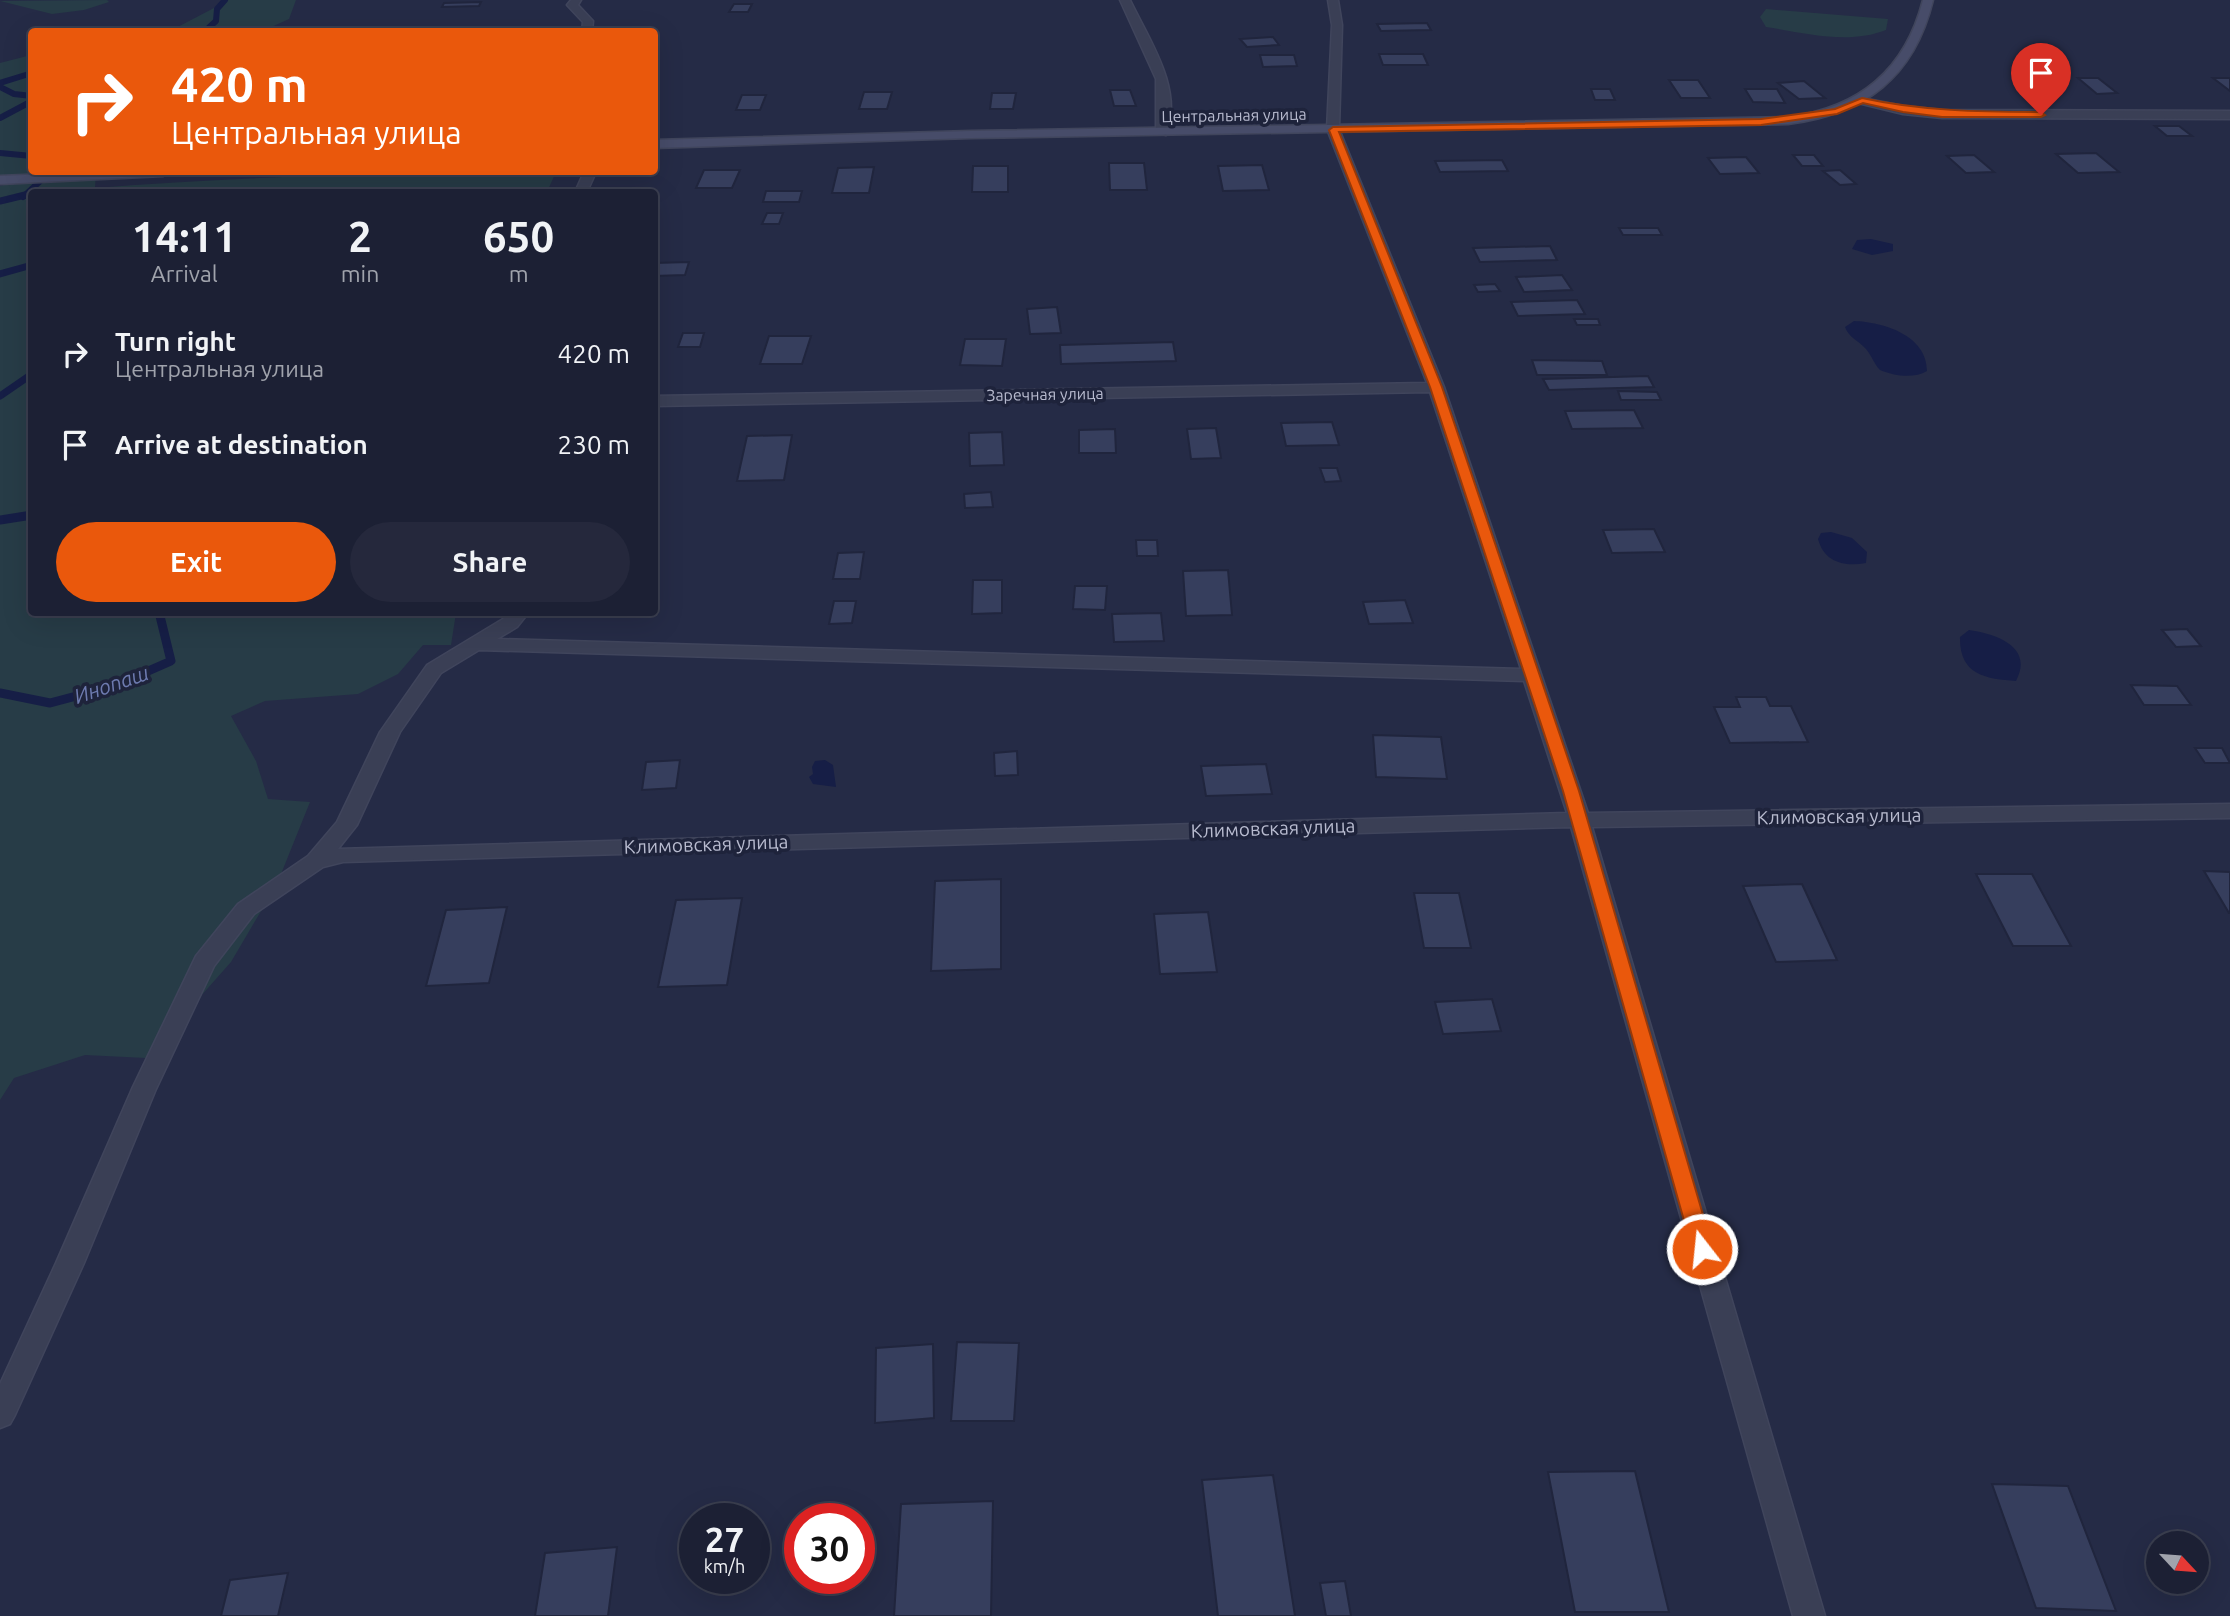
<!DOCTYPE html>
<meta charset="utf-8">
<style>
body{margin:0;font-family:Ubuntu,sans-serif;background:#25283c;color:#f1f3f6;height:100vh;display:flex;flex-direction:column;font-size:26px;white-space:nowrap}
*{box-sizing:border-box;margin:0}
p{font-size:23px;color:#a0a3ac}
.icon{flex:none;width:38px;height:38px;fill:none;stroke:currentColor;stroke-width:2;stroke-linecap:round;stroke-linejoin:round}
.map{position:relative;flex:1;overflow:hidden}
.sheet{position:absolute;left:28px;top:189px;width:630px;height:427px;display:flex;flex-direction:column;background:#1c2034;border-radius:7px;box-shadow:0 7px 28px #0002,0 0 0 2px #3a3e4f}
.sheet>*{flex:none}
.banner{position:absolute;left:28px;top:28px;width:630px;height:147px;border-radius:7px;box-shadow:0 7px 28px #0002,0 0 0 2px #3a3e4f;background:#ea580c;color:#fff;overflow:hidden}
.needle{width:46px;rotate:116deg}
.tools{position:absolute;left:2146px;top:1531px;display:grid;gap:14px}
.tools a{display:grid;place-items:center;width:63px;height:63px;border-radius:50%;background:#1c2034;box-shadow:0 7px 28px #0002,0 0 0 2px #3a3e4f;font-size:35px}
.speed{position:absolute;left:679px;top:1503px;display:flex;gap:14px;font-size:35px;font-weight:700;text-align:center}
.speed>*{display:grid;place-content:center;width:91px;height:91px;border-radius:50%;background:#1c2034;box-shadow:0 7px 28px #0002,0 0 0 2px #3a3e4f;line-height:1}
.speed small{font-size:18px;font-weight:400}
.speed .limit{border:10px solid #d22;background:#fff;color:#111}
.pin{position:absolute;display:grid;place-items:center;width:60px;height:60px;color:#fff;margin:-72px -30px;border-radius:50% 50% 50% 0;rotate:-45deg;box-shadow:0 0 7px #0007}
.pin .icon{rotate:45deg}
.me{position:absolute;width:77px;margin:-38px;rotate:344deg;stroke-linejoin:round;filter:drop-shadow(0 0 5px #0008)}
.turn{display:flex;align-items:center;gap:24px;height:147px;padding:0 28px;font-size:32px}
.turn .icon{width:91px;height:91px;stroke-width:2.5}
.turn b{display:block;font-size:49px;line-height:60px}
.eta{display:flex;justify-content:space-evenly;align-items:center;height:119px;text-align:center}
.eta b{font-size:42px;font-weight:700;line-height:49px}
.button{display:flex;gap:14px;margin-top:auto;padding:14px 28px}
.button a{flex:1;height:80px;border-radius:42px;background:#ea580c;color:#fff;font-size:28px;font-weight:700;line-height:80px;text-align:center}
.button a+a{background:#25283c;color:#f1f3f6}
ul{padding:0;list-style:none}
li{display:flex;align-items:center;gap:21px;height:91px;padding:0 28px}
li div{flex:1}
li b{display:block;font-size:26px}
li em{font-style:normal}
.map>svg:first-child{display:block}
</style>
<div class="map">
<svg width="2230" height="1616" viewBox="0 0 2230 1616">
<rect width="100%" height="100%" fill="#252b46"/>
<path fill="#273c47" d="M 107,0 L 109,2 L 84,10 L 52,14 L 0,1 Z
M 223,0 L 296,0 L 289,19 L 267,29 L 269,31 L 170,31 L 214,8 Z
M 1766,9 L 1888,19 L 1886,30 C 1848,45 1806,33 1766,27 L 1760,17 Z
M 31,55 L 32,172 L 96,172 L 95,188 C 248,176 402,172 556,172 L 547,192 L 32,192 L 32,612 L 456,613 L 451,645 L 423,645 L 398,674 L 358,694 L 265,701 L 231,716 L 256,761 L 268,799 L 310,802 L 277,884 L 231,962 L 146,1058 L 85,1055 L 14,1078 L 0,1100 L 0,186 L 4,185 L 3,177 L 0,177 L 0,63 Z"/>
<path fill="#161e46" d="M 1871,239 L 1893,244 L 1893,251 L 1872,255 L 1852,249 L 1857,240 Z
M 1854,321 C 1883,322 1927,335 1927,371 C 1914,379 1894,376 1880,370 C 1874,364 1872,356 1866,349 C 1858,340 1849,338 1845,327 Z
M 1831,532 L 1852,538 L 1867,552 L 1866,563 C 1844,567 1824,562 1818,539 L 1821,533 Z
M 1969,630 C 1997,634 2034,647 2016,681 C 1986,679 1959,675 1960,637 Z
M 825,760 L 833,765 L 836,787 L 813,784 L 809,777 L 813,774 L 812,767 L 815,761 Z"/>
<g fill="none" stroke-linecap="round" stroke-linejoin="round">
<path stroke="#161e46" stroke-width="6" d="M 204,32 L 216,21 L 217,9 L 225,0
M 0,83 L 32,73
M 0,87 L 14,94 L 32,96
M 0,118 L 32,101
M 0,153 L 32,156
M 23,197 L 50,172"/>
<path stroke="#161e46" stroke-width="7" d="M 0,201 L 25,195
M 0,274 L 32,265
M 0,396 L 32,374"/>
<path stroke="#161e46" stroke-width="9" d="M 0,520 L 32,515
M 0,693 L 50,703 L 114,686 L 171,661 L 159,612"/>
</g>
<path fill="#363e5d" stroke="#20253d" stroke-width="2" d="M 481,2 L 479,6 L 442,7 L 444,3 Z
M 734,4 L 752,4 L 748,12 L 729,12 Z
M 1427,23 L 1431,30 L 1381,31 L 1377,24 Z
M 1273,37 L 1279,45 L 1247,47 L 1240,39 Z
M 1379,54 L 1423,54 L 1428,65 L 1383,65 Z
M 1260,55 L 1294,55 L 1297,66 L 1263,67 Z
M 2078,78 L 2098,78 L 2117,93 L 2097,94 Z
M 2213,78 L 2230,78 L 2230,91 Z
M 1669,80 L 1698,80 L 1710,98 L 1681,98 Z
M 1804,81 L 1825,98 L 1799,99 L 1778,83 Z
M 1591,89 L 1610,89 L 1615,100 L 1595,100 Z
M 1745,89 L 1777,89 L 1785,103 L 1753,102 Z
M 1110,90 L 1130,90 L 1136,106 L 1114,106 Z
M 864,92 L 892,92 L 887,109 L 859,109 Z
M 992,93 L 1016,93 L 1013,109 L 990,109 Z
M 742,95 L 766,95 L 760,110 L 736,110 Z
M 2155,126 L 2179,126 L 2192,136 L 2167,136 Z
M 2096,153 L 2119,172 L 2078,173 L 2056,154 Z
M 1793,155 L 1814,155 L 1823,166 L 1802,166 Z
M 1974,155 L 1994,172 L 1966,173 L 1947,156 Z
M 1746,157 L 1759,173 L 1720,174 L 1708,158 Z
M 1502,160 L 1508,171 L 1440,172 L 1435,161 Z
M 1109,163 L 1144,163 L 1147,190 L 1110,190 Z
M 1262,165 L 1269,190 L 1223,191 L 1218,166 Z
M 973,166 L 1008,166 L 1008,192 L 972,192 Z
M 874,167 L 869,193 L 832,193 L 838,168 Z
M 704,170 L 740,170 L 732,188 L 696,188 Z
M 1840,170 L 1856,184 L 1840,185 L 1823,171 Z
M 766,191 L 802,191 L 799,202 L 763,202 Z
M 767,213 L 783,213 L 779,224 L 762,224 Z
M 1619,228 L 1658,228 L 1662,235 L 1623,235 Z
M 1550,246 L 1557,260 L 1480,262 L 1473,248 Z
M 689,262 L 685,275 L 654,276 L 654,263 Z
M 1562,275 L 1572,290 L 1524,292 L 1516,277 Z
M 1495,284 L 1500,291 L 1478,292 L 1474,285 Z
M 1577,300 L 1585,314 L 1518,316 L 1511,302 Z
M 1057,307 L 1061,333 L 1030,334 L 1027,309 Z
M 1574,319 L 1598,319 L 1600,325 L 1577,325 Z
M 683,333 L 704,333 L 700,347 L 678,347 Z
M 769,336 L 811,336 L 802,364 L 760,364 Z
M 965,339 L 1006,339 L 1002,366 L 960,365 Z
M 1173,342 L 1176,361 L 1061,364 L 1060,345 Z
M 1532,360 L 1602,361 L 1607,375 L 1537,375 Z
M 1648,376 L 1654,387 L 1549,390 L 1543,379 Z
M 1618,391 L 1657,392 L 1661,400 L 1621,400 Z
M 1634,410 L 1643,428 L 1572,429 L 1565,411 Z
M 1332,422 L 1339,445 L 1286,446 L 1281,423 Z
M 1216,428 L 1221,458 L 1191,459 L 1187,429 Z
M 1115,429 L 1116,453 L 1079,453 L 1079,430 Z
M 1002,432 L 1004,465 L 970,466 L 969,433 Z
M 792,435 L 784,480 L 737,481 L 747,436 Z
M 1320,468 L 1337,468 L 1341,481 L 1325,482 Z
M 991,492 L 993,507 L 965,508 L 964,494 Z
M 1654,529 L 1665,552 L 1612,553 L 1603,530 Z
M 1136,540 L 1157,540 L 1158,556 L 1137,556 Z
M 864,552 L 860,579 L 833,579 L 838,553 Z
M 1228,570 L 1232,615 L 1186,616 L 1183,571 Z
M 973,580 L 1002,580 L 1002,613 L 972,614 Z
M 1075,586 L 1107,586 L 1105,610 L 1073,609 Z
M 1405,600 L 1413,623 L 1369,624 L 1363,602 Z
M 834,601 L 856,601 L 852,623 L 829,624 Z
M 1161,613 L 1164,641 L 1114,642 L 1112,614 Z
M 2187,629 L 2201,646 L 2176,647 L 2162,630 Z
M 2131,685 L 2177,686 L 2191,705 L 2144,705 Z
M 1736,697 L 1766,697 L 1770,706 L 1791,706 L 1808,742 L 1730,743 L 1714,707 L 1740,707 Z
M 1373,735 L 1441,737 L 1447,779 L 1376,777 Z
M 2195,748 L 2222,748 L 2230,763 L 2205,763 Z
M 1017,751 L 1018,775 L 995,776 L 994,753 Z
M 680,760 L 676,788 L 642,790 L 646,762 Z
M 1266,764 L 1272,794 L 1206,796 L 1201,766 Z
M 2204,871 L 2230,872 L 2230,913 L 2229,913 Z
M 1976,874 L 2032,874 L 2071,946 L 2013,946 Z
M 1001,879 L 1001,969 L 931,971 L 935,881 Z
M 1802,884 L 1837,960 L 1776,962 L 1743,886 Z
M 1414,893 L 1459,893 L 1471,948 L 1424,948 Z
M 742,898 L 727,985 L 658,987 L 676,900 Z
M 507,907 L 489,983 L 426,986 L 446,910 Z
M 1208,912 L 1217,972 L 1160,974 L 1154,914 Z
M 1492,999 L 1501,1031 L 1443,1034 L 1435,1002 Z
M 957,1342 L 1019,1343 L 1014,1421 L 951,1421 Z
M 933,1344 L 934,1418 L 875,1423 L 876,1348 Z
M 1635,1471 L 1669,1612 L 1575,1612 L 1548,1472 Z
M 1273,1475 L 1295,1616 L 1218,1616 L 1202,1480 Z
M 1992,1484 L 2068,1486 L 2116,1611 L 2036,1608 Z
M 993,1501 L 991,1616 L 894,1616 L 901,1504 Z
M 617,1547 L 608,1616 L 535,1616 L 545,1553 Z
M 288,1573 L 278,1616 L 221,1616 L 230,1580 Z
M 1345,1581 L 1351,1616 L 1326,1616 L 1320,1583 Z"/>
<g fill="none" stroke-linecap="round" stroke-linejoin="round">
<defs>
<path id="street" d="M 571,0 L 581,0 L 578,5 L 593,21 L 592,32 L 582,32 L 583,22 L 567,5 Z
M 1120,0 L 1130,0 C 1149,40 1184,89 1166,135 L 1156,132 L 1156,79 Z
M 1328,0 L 1338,0 L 1342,25 L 1339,129 L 1444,387 L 1588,813 L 2230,804 L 2230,818 L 1592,827 L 1825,1616 L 1793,1616 L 1571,827 L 343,862 L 323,867 L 254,914 L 214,966 L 156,1089 L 84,1263 L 15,1415 L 10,1424 L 0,1428 L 0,1384 L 56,1263 L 132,1089 L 196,956 L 238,904 L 308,856 L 337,822 L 380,732 L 427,665 L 503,619 L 509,612 L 529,612 L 517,627 L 497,639 L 1521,669 L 1430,392 L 654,406 L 654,396 L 1427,383 L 1327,129 L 1332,25 ZM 479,650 L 1524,681 L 1567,813 L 338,849 L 357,825 L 400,732 L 441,673 Z
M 1862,98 L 1903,106 L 1942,110 L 2230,111 L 2230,119 L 1942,118 L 1903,114 L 1858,103 L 1856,101 Z
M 584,172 L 596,172 L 587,192 L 575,192 Z"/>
<path id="secondary" d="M 1923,0 L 1933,0 C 1914,78 1865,114 1788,124 L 971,138 L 654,148 L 654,140 L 971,131 L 1788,117 C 1859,108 1905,71 1923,0 Z
M 96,172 L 169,172 L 163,176 L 0,184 L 0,176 Z"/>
</defs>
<use href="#street" stroke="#40455c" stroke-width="3"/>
<use href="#secondary" stroke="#40455c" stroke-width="3"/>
<use href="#street" fill="#3a3f55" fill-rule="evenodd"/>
<use href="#secondary" fill="#474c69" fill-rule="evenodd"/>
</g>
<path fill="#ea580c" stroke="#983908" stroke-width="2" d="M 1862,98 C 1922,111 1980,112 2041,112 L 2045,115 L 2041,117 L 1942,117 L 1903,112 L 1863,103 L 1837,114 L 1761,125 L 1339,132 L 1442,387 L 1579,791 L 1713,1249 L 1710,1255 L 1702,1257 L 1695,1255 L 1692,1249 L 1563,791 L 1430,387 L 1329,130 L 1333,127 L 1761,119 L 1835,109 Z"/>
<g text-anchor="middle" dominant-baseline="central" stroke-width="7" stroke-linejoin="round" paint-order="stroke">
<g font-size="16" fill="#b8bbcf" stroke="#1e233b">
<text transform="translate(1234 115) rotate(-1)">Центральная улица</text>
<text transform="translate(1045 394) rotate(-1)">Заречная улица</text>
</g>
<g font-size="19" fill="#b8bbcf" stroke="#1e233b">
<text transform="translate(1839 816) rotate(-1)">Климовская улица</text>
<text transform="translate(1273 828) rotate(-2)">Климовская улица</text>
<text transform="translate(706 844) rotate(-2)">Климовская улица</text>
</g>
<g font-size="21" font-style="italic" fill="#6e7bb0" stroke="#1e233b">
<text transform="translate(111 684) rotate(-19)">Инопаш</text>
</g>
</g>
</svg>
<div class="tools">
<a><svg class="needle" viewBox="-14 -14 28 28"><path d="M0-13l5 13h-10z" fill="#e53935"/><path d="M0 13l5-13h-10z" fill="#a0a3ac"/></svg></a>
</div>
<div class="speed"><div>27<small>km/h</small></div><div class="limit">30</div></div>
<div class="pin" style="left:2041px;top:115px;background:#d93025"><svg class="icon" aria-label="arrive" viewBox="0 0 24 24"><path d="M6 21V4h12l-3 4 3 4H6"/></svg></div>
<svg class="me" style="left:1702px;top:1249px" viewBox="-20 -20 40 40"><circle r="17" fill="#ea580c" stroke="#fff" stroke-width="3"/><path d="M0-11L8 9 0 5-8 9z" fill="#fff"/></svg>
<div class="banner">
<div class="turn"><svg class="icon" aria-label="right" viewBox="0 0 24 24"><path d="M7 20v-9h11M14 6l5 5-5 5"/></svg><div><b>420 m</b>Центральная улица</div></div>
</div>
<section class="sheet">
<div class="eta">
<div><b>14:11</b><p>Arrival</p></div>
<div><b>2</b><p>min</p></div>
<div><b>650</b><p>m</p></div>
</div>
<ul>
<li><svg class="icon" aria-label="right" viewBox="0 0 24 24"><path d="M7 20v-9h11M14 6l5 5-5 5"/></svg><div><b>Turn right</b><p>Центральная улица</p></div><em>420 m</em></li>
<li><svg class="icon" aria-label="arrive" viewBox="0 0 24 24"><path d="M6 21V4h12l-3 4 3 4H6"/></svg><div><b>Arrive at destination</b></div><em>230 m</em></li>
</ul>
<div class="button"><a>Exit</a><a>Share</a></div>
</section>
</div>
